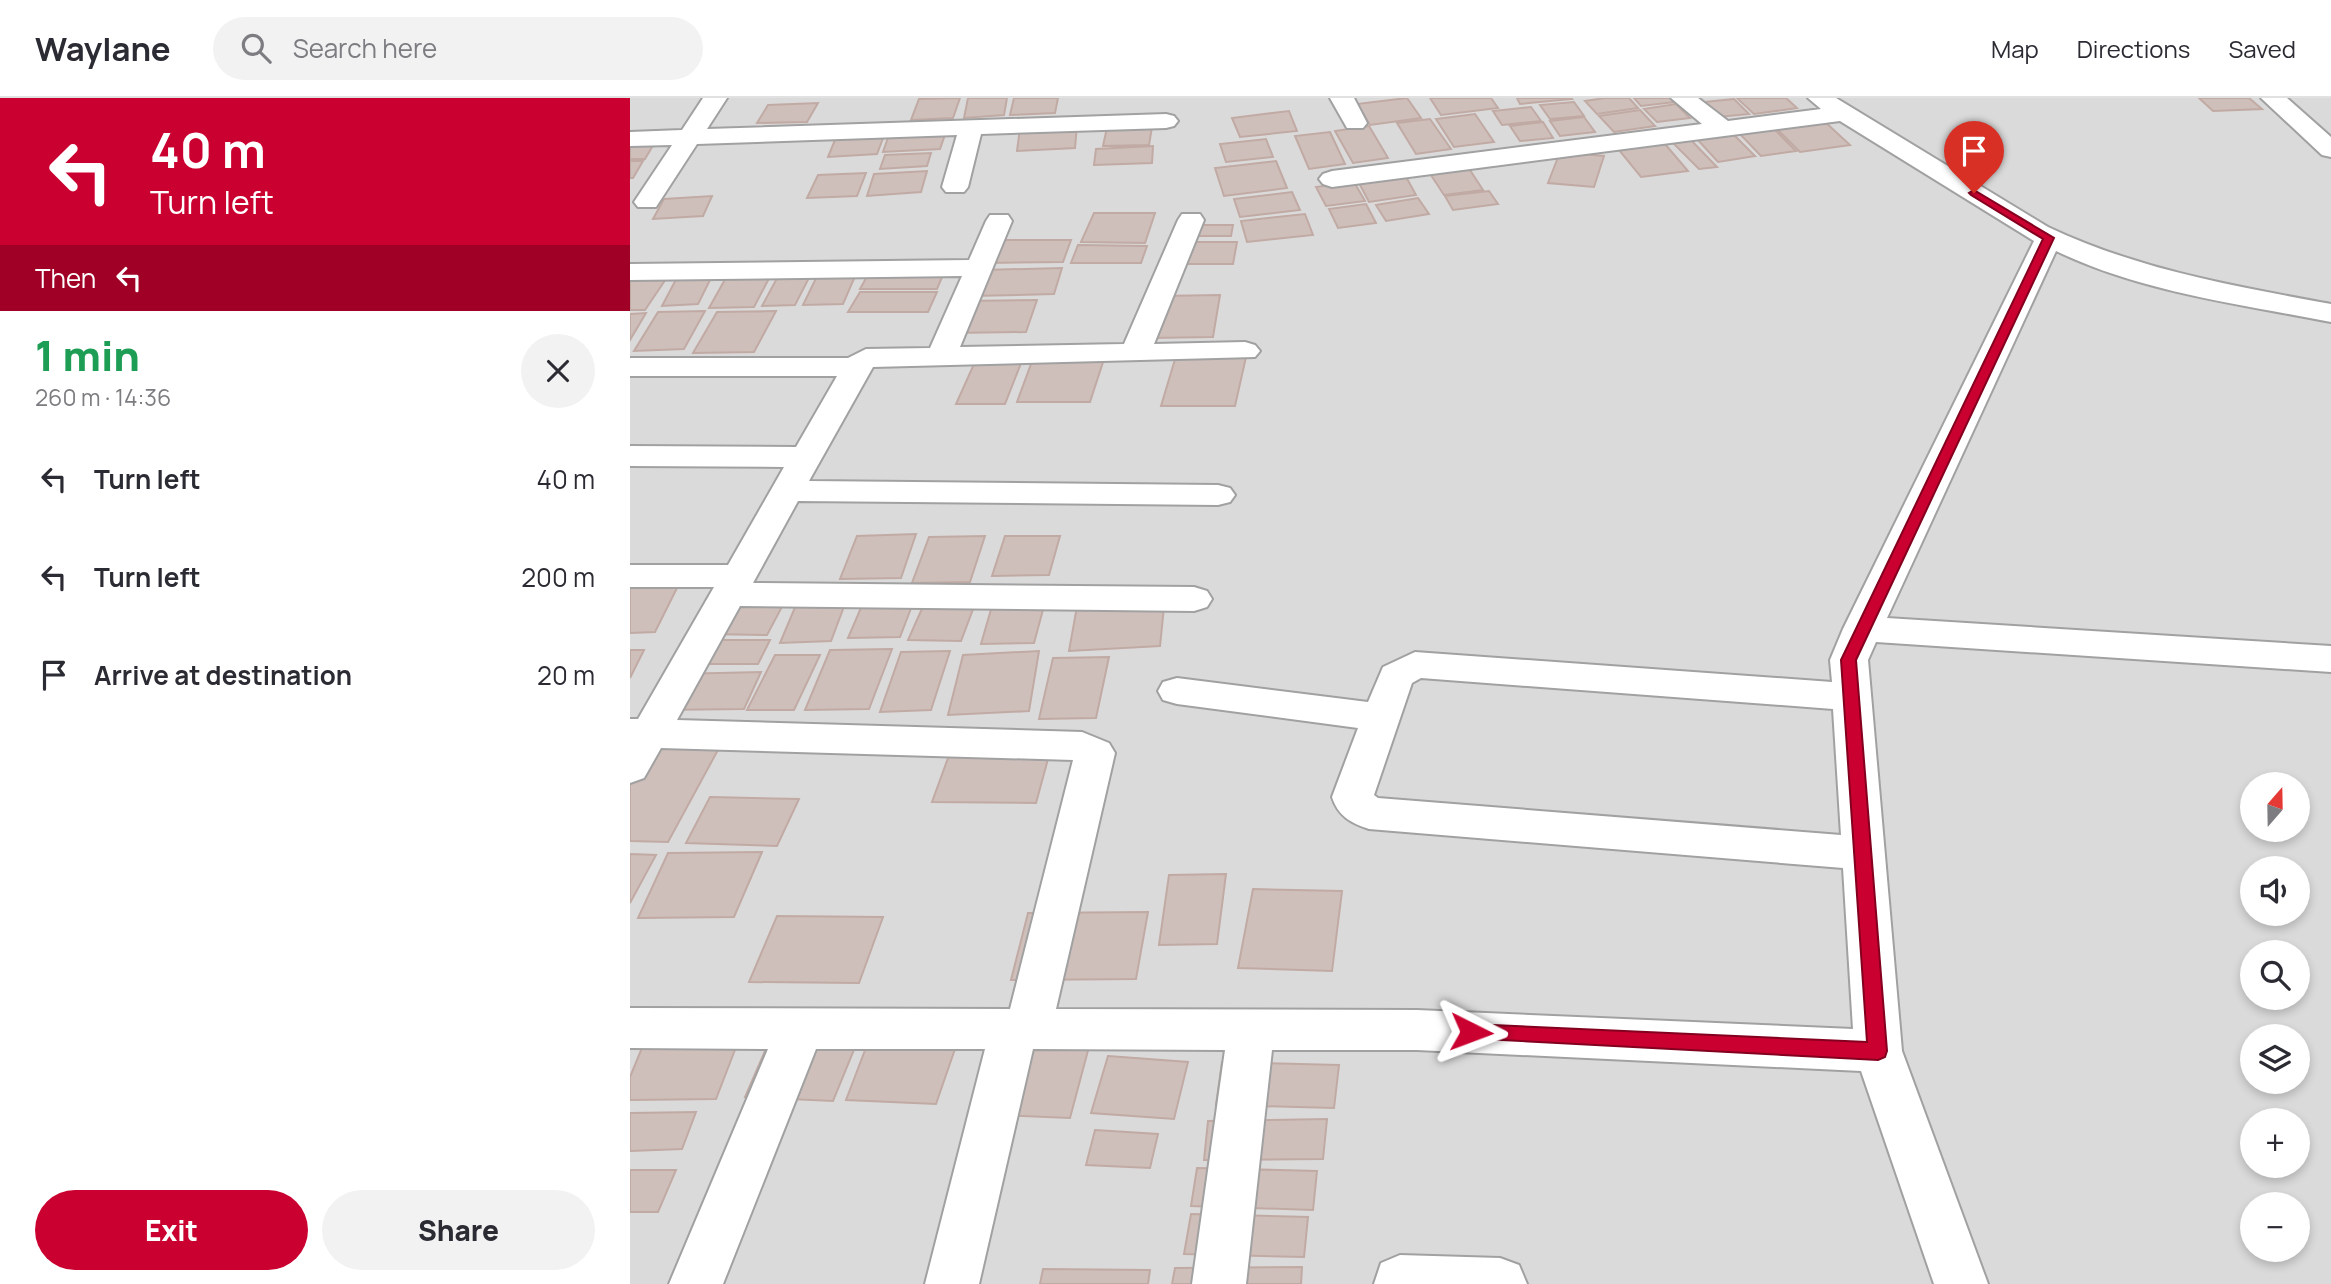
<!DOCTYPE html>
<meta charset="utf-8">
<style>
body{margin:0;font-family:Manrope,sans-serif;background:#f2f2f3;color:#2b2b33;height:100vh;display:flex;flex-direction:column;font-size:26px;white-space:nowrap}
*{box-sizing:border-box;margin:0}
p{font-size:23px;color:#7c7c81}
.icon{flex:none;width:38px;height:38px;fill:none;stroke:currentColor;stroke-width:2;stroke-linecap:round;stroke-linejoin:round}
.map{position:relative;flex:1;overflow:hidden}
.side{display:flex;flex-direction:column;background:#fff;width:630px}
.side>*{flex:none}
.guide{background:#ca0030;color:#fff;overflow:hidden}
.needle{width:46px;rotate:20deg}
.buttons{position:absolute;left:1610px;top:674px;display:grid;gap:14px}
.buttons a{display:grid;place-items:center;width:70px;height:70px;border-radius:50%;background:#fff;box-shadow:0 4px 10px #0003;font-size:35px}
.pin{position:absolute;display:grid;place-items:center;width:60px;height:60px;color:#fff;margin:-72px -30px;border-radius:50% 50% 50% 0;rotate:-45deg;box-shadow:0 0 7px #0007}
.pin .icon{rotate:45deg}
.me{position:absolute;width:77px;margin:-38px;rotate:93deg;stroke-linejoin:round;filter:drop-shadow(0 0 5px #0008)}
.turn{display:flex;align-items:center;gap:24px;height:147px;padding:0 35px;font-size:32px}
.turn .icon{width:91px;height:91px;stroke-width:2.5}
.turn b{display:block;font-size:49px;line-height:60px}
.then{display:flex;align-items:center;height:66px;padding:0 35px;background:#0003;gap:14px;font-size:26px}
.round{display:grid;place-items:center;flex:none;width:74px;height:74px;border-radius:37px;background:#f2f2f3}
.head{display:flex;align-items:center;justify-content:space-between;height:119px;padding:0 35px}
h1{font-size:42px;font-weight:800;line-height:52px;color:#1e9e55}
.primary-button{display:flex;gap:14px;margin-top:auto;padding:14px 35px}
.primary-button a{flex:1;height:80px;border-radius:42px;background:#ca0030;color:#fff;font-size:28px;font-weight:800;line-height:80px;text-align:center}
.primary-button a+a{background:#f2f2f3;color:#2b2b33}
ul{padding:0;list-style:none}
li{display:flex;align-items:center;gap:21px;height:98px;padding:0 35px}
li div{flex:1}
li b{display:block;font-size:26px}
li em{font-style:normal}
header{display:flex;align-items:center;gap:42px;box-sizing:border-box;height:98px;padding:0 35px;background:#fff;border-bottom:2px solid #e1e1e2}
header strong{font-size:33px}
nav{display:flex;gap:38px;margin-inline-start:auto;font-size:24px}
.search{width:490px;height:63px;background:#f2f2f3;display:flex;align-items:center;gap:18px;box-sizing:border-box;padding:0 24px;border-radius:38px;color:#7c7c81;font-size:26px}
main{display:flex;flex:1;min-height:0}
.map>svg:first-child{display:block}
</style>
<header>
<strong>Waylane</strong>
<div class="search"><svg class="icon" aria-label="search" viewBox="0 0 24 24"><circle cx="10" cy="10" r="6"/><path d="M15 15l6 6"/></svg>Search here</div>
<nav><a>Map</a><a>Directions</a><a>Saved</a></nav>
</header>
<main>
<section class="side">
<div class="guide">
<div class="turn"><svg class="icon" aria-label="left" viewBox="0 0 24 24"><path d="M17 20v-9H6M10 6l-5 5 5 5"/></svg><div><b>40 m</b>Turn left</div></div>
<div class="then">Then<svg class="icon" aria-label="left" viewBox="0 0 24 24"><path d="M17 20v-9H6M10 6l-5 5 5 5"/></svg></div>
</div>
<div class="head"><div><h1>1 min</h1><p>260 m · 14:36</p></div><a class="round"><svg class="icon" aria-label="close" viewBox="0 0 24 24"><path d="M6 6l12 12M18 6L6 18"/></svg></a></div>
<ul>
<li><svg class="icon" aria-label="left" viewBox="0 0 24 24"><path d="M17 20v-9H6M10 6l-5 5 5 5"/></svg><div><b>Turn left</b></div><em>40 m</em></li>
<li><svg class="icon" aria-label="left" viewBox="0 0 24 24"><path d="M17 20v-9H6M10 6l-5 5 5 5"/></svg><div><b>Turn left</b></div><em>200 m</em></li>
<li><svg class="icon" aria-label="arrive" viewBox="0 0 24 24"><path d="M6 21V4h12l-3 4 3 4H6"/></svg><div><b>Arrive at destination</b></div><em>20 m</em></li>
</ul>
<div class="primary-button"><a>Exit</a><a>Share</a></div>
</section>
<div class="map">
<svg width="1701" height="1186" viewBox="0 0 1701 1186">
<rect width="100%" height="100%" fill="#efe7e2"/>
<path fill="#dbdada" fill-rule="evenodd" d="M 0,0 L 1701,0 L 1701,1186 L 0,1186 ZM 1622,686 L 1668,686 L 1668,732 L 1622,732 ZM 1622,770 L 1668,770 L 1668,816 L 1622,816 ZM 1622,854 L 1668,854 L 1668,900 L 1622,900 ZM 1622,938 L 1668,938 L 1668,984 L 1622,984 ZM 1622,1022 L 1668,1022 L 1668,1068 L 1622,1068 ZM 1622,1106 L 1668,1106 L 1668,1152 L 1622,1152 Z"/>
<path fill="#cfbfbb" stroke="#c1aaa4" stroke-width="2" d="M 330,0 L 323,20 L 281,22 L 289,1 Z
M 338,0 L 377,0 L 374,17 L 334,20 Z
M 384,0 L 428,0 L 425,15 L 380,17 Z
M 777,0 L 791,20 L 740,27 L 727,6 Z
M 800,0 L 861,0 L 868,10 L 811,17 Z
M 887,0 L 941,0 L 942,1 L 890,6 Z
M 975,0 L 999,0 L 1008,10 L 967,16 L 955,3 Z
M 1004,0 L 1041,0 L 1045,4 L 1011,8 Z
M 1107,0 L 1156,0 L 1167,10 L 1124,16 Z
M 1569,0 L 1619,0 L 1632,11 L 1583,13 Z
M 1104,1 L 1119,16 L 1088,19 L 1074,4 Z
M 944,4 L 954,18 L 920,21 L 910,7 Z
M 188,5 L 177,24 L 127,25 L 138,7 Z
M 1046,6 L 1060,20 L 1027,24 L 1014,11 Z
M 901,9 L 911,23 L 872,27 L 863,13 Z
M 1010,12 L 1025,28 L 984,34 L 969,18 Z
M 659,13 L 667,33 L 610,39 L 602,20 Z
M 845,16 L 864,44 L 824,49 L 806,21 Z
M 954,19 L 965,34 L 930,38 L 920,23 Z
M 800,21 L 821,51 L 786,56 L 767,25 Z
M 1193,22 L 1220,47 L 1170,54 L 1144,28 Z
M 523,23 L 519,47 L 473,48 L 478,25 Z
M 913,24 L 923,40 L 890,43 L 880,28 Z
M 447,27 L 445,50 L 387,53 L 390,30 Z
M 739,28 L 758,60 L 723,65 L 705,33 Z
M 1141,28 L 1166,53 L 1131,58 L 1107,33 Z
M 317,31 L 310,51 L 253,54 L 260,34 Z
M 700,34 L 715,66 L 679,71 L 665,38 Z
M 255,35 L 247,56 L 198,59 L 207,37 Z
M 1102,35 L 1125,58 L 1088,64 L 1066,40 Z
M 1058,39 L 1087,69 L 1069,71 L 1040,42 Z
M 636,41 L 643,59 L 596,64 L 590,46 Z
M 25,44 L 15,61 L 0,61 L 0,45 Z
M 1035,46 L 1058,73 L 1011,79 L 989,52 Z
M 523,48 L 522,65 L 464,67 L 466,51 Z
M 930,54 L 974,58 L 964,89 L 918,85 Z
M 301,55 L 297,68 L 250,71 L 255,57 Z
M 0,63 L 13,63 L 3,80 L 0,80 Z
M 646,63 L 657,90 L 594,98 L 585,70 Z
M 838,69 L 853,92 L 814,97 L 799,74 Z
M 297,73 L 291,94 L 237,98 L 244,76 Z
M 236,75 L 227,98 L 177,100 L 188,77 Z
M 775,77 L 786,97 L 739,104 L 728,83 Z
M 724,84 L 735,103 L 696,108 L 686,89 Z
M 859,93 L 868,106 L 823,112 L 815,98 Z
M 662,94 L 670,112 L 610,119 L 604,101 Z
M 82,98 L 73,118 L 23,121 L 34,101 Z
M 788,100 L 799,116 L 756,123 L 746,107 Z
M 736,106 L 746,125 L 708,130 L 699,111 Z
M 464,115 L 525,115 L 515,145 L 451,144 Z
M 675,116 L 683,137 L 617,144 L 611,123 Z
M 552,127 L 603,127 L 601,138 L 549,138 Z
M 366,142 L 441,142 L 433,164 L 356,165 Z
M 550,144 L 607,144 L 603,166 L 545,166 Z
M 448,147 L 517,148 L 511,165 L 441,165 Z
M 146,167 L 124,209 L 79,210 L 102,169 Z
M 185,168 L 165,207 L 132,208 L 153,169 Z
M 229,169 L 213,206 L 173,207 L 191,170 Z
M 86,170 L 68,206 L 32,208 L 51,172 Z
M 432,170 L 424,196 L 343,198 L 353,172 Z
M 42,172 L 15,212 L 0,212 L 0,173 Z
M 315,172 L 307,191 L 230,191 L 240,173 Z
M 230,194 L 307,194 L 298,214 L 218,214 Z
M 590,197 L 583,239 L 520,240 L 530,198 Z
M 407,202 L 396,234 L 323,235 L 335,203 Z
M 75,213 L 54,251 L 4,253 L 28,214 Z
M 146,213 L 124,254 L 63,255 L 87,214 Z
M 16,215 L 0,242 L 0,216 Z
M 349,255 L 395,255 L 375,306 L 326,306 Z
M 404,258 L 475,258 L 460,304 L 387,304 Z
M 546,258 L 616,259 L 605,308 L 531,308 Z
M 286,436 L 271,480 L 210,481 L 227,438 Z
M 355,438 L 340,484 L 282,485 L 299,439 Z
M 375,438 L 430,438 L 419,477 L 362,478 Z
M 50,484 L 25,534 L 0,535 L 0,485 Z
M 535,499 L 530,548 L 439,553 L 448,503 Z
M 97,502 L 155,503 L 137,537 L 78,536 Z
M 233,505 L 283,505 L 270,539 L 218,540 Z
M 215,506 L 201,543 L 150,545 L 166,507 Z
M 294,506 L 345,506 L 331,543 L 278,542 Z
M 362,508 L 414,508 L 404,545 L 351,546 Z
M 69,542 L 140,542 L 128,566 L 56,566 Z
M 262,551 L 239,611 L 175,612 L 200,552 Z
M 0,552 L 14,552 L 0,580 Z
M 320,553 L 301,612 L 250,614 L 271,554 Z
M 409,553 L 399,613 L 318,617 L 333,557 Z
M 145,557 L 190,557 L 164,612 L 117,612 Z
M 479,559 L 466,620 L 409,621 L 423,560 Z
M 131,574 L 114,611 L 28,612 L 46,576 Z
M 95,639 L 38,744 L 0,743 L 0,648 Z
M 322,649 L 421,650 L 406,705 L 302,704 Z
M 80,699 L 169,701 L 147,748 L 56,745 Z
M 132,754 L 104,819 L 8,820 L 38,755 Z
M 0,756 L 26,757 L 0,805 Z
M 596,776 L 587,846 L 529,847 L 539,777 Z
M 623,791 L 712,793 L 702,873 L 608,870 Z
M 518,814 L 506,881 L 381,882 L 398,815 Z
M 147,818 L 253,819 L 229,885 L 119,884 Z
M 141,939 L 228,942 L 203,1003 L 115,999 Z
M 363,942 L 460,945 L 440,1020 L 340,1016 Z
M 108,944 L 86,1001 L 0,1002 L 0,979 L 14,945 Z
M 237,947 L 325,951 L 306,1006 L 216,1002 Z
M 478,958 L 558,964 L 544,1021 L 461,1015 Z
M 592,964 L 709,967 L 704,1010 L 586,1007 Z
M 66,1014 L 52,1051 L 0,1053 L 0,1015 Z
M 697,1021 L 693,1061 L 574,1062 L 578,1023 Z
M 465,1032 L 528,1036 L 520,1070 L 456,1067 Z
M 567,1070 L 687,1073 L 683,1112 L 561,1108 Z
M 0,1072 L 46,1072 L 28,1114 L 0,1114 Z
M 561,1116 L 678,1119 L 674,1159 L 554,1156 Z
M 672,1169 L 671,1186 L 542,1186 L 545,1170 Z
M 413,1171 L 520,1172 L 518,1186 L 410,1186 Z"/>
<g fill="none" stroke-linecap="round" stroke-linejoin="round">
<defs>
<path id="street" d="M 73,0 L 97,0 L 77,31 L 536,16 L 544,18 L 548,23 L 544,28 L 536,30 L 351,36 L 338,89 L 334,94 L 316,94 L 312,89 L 327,37 L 67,46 L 26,109 L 8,109 L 4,104 L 42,47 L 0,48 L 0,34 L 52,32 Z
M 700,0 L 724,0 L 737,25 L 733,30 L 717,30 Z
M 1041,0 L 1068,0 L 1098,23 L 1191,11 L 1178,0 L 1206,0 L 1418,129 C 1509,172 1604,188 1701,206 L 1701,224 C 1609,206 1511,194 1426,153 L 1257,520 L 1701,548 L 1701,574 L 1246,544 L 1238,562 L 1272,953 L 1358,1186 L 1304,1186 L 1231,973 L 787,952 L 642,952 L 616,1186 L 562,1186 L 595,952 L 403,951 L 349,1186 L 295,1186 L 355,951 L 186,951 L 93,1186 L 39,1186 L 138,951 L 0,950 L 0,910 L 380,911 L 443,662 L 31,650 L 14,680 L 0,685 L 0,621 L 8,621 L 84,489 L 0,489 L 0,467 L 98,467 L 154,369 L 0,368 L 0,348 L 166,349 L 207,278 L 0,278 L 0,260 L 218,260 L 236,251 L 300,250 L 332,178 L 0,182 L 0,166 L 339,162 L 356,123 L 360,117 L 378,117 L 382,123 L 330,249 L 494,246 L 548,122 L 552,116 L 570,116 L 574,122 L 524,246 L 615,244 L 625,247 L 630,253 L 625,259 L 243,269 L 179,383 L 588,387 L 600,390 L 605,397 L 600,404 L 588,407 L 168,403 L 123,485 L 564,489 L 577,493 L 582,501 L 577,509 L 564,513 L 110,508 L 47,622 L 452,634 L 479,645 L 485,655 L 426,911 L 787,912 L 1223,931 L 1213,770 L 739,731 C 721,725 708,718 702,699 L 728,630 L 547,606 L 533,602 L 528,593 L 533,584 L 547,580 L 738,604 L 753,569 L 785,554 L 1202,584 L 1200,562 L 1213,531 L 1404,143 L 1210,23 L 702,89 L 693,86 L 689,81 L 693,76 L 702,73 L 1072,26 ZM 791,580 L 1203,611 L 1211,737 L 748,700 L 744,697 L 782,585 Z
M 1631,0 L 1657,0 L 1701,39 L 1701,59 L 1692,57 Z
M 770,1157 L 870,1160 L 889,1167 L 897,1186 L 744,1186 L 751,1165 Z"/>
</defs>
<use href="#street" stroke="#a1a1a1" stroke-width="4"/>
<use href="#street" fill="#fff" fill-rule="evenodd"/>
</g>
<path fill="#ca0030" stroke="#83001f" stroke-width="2" d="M 1344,92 L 1424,140 L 1226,562 L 1257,953 L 1255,959 L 1248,962 L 834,940 L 831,934 L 834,928 L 841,926 L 1237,944 L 1211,562 L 1413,141 L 1341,97 L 1339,95 Z"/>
</svg>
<div class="buttons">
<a><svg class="needle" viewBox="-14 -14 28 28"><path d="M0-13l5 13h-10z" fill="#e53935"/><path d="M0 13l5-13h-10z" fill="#7c7c81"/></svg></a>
<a><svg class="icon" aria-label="sound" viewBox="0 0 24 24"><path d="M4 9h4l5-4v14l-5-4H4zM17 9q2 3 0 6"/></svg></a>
<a><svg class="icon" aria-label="search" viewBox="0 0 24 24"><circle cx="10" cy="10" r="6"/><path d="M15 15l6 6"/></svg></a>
<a><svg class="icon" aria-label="layers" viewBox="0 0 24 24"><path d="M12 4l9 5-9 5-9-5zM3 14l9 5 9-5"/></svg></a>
<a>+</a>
<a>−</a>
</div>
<div class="pin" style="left:1344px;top:95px;background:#d93025"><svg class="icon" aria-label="arrive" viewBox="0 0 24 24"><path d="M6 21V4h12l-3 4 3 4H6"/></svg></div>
<svg class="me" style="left:841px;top:934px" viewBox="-20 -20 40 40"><path d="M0-17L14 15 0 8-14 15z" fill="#ca0030" stroke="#fff" stroke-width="4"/></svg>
</div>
</main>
